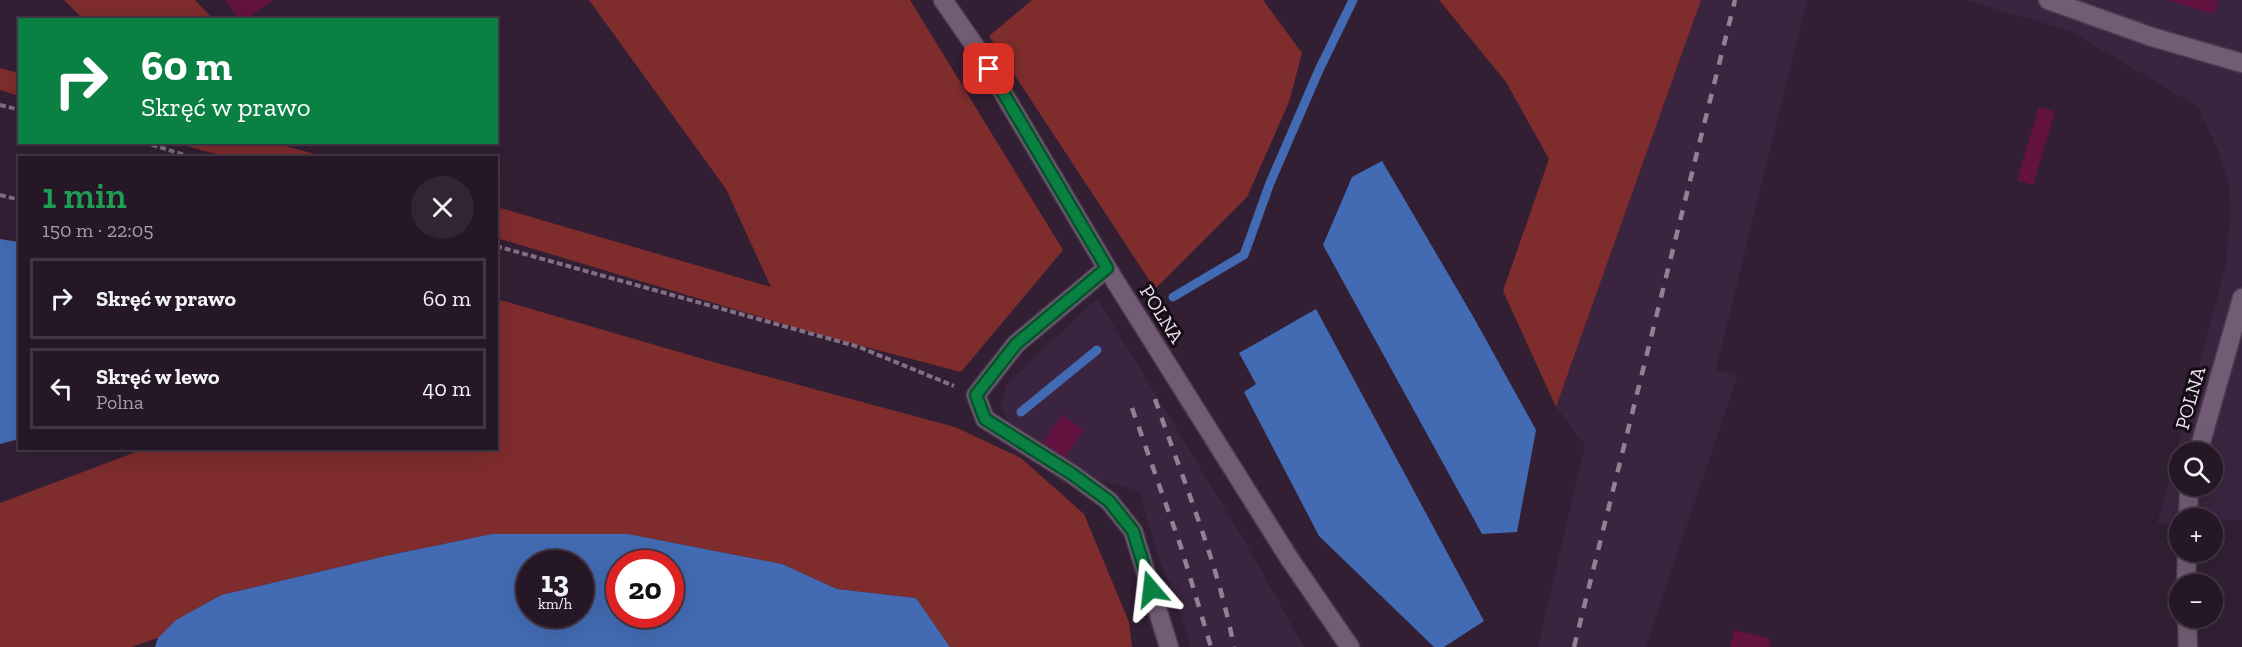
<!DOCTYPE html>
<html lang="pl">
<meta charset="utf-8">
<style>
body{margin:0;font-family:"Zilla Slab",serif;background:#322433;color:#f1f3f6;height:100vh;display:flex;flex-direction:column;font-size:22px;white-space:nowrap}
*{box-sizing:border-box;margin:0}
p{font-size:20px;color:#a49fa7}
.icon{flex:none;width:33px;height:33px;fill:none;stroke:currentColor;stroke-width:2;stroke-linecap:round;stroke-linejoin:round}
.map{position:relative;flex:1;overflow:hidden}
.drawer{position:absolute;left:18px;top:156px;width:480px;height:294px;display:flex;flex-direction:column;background:#261727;border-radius:0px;box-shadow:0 6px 24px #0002,0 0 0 2px #423644}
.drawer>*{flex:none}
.guide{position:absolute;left:18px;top:18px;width:480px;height:126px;border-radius:0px;box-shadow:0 6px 24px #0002,0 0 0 2px #423644;background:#0b8043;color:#fff;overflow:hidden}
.tools{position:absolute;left:2169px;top:442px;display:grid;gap:12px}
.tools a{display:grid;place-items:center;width:54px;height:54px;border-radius:50%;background:#261727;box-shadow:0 6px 24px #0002,0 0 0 2px #423644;font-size:30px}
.speed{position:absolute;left:516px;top:550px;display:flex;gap:12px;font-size:30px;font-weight:700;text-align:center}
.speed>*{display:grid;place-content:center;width:78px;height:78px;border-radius:50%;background:#261727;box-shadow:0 6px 24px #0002,0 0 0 2px #423644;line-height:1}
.speed small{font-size:15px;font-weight:400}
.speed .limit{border:9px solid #d22;background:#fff;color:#111}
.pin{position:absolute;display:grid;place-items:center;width:51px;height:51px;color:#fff;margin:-26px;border-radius:12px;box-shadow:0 3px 9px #0006}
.me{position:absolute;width:66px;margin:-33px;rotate:343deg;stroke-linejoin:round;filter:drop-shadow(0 0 4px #0008)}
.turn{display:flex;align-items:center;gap:21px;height:126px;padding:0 24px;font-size:27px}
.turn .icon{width:78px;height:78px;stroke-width:2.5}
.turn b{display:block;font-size:42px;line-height:51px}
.round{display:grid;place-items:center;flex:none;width:63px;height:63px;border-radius:32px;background:#322433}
.overview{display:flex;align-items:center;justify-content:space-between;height:102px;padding:0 24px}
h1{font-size:36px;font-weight:600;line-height:45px;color:#1e9e55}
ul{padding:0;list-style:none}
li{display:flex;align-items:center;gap:18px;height:81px;margin:0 12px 9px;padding:0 12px;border:3px solid #423644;border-radius:0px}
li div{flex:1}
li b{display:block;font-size:22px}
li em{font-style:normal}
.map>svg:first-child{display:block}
</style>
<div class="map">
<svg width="2242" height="647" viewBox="0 0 2242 647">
<rect width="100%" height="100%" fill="#321f34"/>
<path fill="#3b243f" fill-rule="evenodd" d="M 1701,0 L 1807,0 L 1716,369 L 1737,377 L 1646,647 L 1538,647 L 1585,445 L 1556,407 Z
M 1966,0 L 2242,0 L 2242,520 L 2213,521 L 2212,519 L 2180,519 L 2179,523 L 2157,524 L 2226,265 L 2230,218 L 2229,182 L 2220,155 L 2198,107 L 2070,31 ZM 2180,453 L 2212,453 L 2212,486 L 2180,486 Z
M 1097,298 L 1247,545 L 1304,647 L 1190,647 L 1185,625 L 1157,553 L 1139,491 L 1095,479 L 1009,422 L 1001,405 L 1006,385 Z"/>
<path fill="#7f2c2d" d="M 64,0 L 195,0 L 213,19 L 83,19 Z
M 589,0 L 910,0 L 1063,250 L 961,372 L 820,335 L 497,238 L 497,207 L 771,287 L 726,189 Z
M 1032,0 L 1263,0 L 1302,53 L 1289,102 L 1247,197 L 1155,289 L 989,36 Z
M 1439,0 L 1701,0 L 1556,407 L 1503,291 L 1549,159 L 1506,82 Z
M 0,68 L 19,73 L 19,96 L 0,90 Z
M 176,143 L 274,143 L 326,157 L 226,157 Z
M 497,299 L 717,363 L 955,427 L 1021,458 L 1084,514 L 1129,622 L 1132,647 L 950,647 L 916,598 L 837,589 L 782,564 L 628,534 L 492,534 L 390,555 L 221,595 L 176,620 L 158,638 L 131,647 L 0,647 L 0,503 L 144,449 L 496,448 Z"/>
<path fill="#436bb3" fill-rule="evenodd" d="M 1382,161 L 1474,318 L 1536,430 L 1517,532 L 1482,534 L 1323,245 L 1352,177 Z
M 0,239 L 20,242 L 19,439 L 0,444 Z
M 1316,309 L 1484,621 L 1444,647 L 1434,647 L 1319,536 L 1244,392 L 1256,384 L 1239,353 Z
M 492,534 L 628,534 L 782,564 L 837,589 L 916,598 L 950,647 L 155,647 L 158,638 L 176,620 L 221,595 L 390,555 ZM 530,564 L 580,564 L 580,615 L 530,615 ZM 620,564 L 670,564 L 670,615 L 620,615 Z"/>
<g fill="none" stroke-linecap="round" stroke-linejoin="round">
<path stroke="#436bb3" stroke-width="9" d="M 1173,297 L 1244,255 L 1270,183 L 1319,70 L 1353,0
M 1021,412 L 1097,350"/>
</g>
<path fill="#64123f" d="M 225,0 L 274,0 L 245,20 L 239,20 Z
M 2168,0 L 2218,0 L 2214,14 Z
M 2039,107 L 2055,112 L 2033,185 L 2017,180 Z
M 1062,415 L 1084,430 L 1064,457 L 1043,442 Z
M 1734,630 L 1771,639 L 1769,647 L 1730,647 Z"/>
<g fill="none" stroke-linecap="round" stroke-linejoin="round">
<defs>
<path id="minor" d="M 943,0 L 977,49 L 1107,268 L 1164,359 L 1289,558 L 1350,647
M 2048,0 L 2152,37 L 2242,63
M 1107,268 L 1016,344 L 976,395 L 985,419 L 1072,474 L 1109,501 L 1133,531 L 1169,647
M 2198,453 L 2242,298
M 2188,519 L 2189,486
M 2186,585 L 2187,552
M 2187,618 L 2188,647"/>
</defs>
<use href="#minor" stroke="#4c3c4e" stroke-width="21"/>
<path stroke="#817083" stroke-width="4" stroke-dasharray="6 3" stroke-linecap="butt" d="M 0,105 L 20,110
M 143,142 L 194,158
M 0,195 L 20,200
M 496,246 L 859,347 L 954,386"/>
<use href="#minor" stroke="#725c75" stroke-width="18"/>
<path stroke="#918293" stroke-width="4.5" stroke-dasharray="10 10" stroke-linecap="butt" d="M 1155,399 C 1183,480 1218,563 1234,647
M 1132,408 L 1181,547 L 1211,647
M 1574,647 L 1735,0"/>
</g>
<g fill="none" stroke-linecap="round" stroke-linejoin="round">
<defs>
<path id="route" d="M 989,69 L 1107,268 L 1016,344 L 976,395 L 985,419 L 1072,474 L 1109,501 L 1133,531 L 1151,589"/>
</defs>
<use href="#route" stroke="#07532c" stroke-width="15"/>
<use href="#route" stroke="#0b8043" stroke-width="10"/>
</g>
<g text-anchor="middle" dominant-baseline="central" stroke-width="6" stroke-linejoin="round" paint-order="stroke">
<g font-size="20" fill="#ece0ee" stroke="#150c16">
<text transform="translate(1162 314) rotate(58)">POLNA</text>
<text transform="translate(2190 398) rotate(-74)">POLNA</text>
</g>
</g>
</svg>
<div class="tools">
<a><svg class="icon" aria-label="search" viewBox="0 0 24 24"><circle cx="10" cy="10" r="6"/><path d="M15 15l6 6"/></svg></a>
<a>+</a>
<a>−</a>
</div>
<div class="speed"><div>13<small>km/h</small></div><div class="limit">20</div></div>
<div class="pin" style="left:989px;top:69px;background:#d93025"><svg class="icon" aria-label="arrive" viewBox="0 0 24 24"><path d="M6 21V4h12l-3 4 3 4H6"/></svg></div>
<svg class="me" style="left:1151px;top:589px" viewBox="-20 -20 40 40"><path d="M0-17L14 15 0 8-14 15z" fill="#0b8043" stroke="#fff" stroke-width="4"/></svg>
<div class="guide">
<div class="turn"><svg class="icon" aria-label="right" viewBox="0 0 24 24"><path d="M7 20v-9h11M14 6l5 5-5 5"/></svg><div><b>60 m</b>Skręć w prawo</div></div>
</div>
<section class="drawer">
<div class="overview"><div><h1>1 min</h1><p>150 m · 22:05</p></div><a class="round"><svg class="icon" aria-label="close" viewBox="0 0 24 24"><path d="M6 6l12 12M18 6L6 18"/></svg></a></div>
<ul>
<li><svg class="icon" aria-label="right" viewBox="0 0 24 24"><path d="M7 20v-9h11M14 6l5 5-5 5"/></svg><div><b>Skręć w prawo</b></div><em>60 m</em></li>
<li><svg class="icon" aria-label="left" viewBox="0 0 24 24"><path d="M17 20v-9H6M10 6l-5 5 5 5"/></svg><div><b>Skręć w lewo</b><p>Polna</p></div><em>40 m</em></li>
</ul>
</section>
</div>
